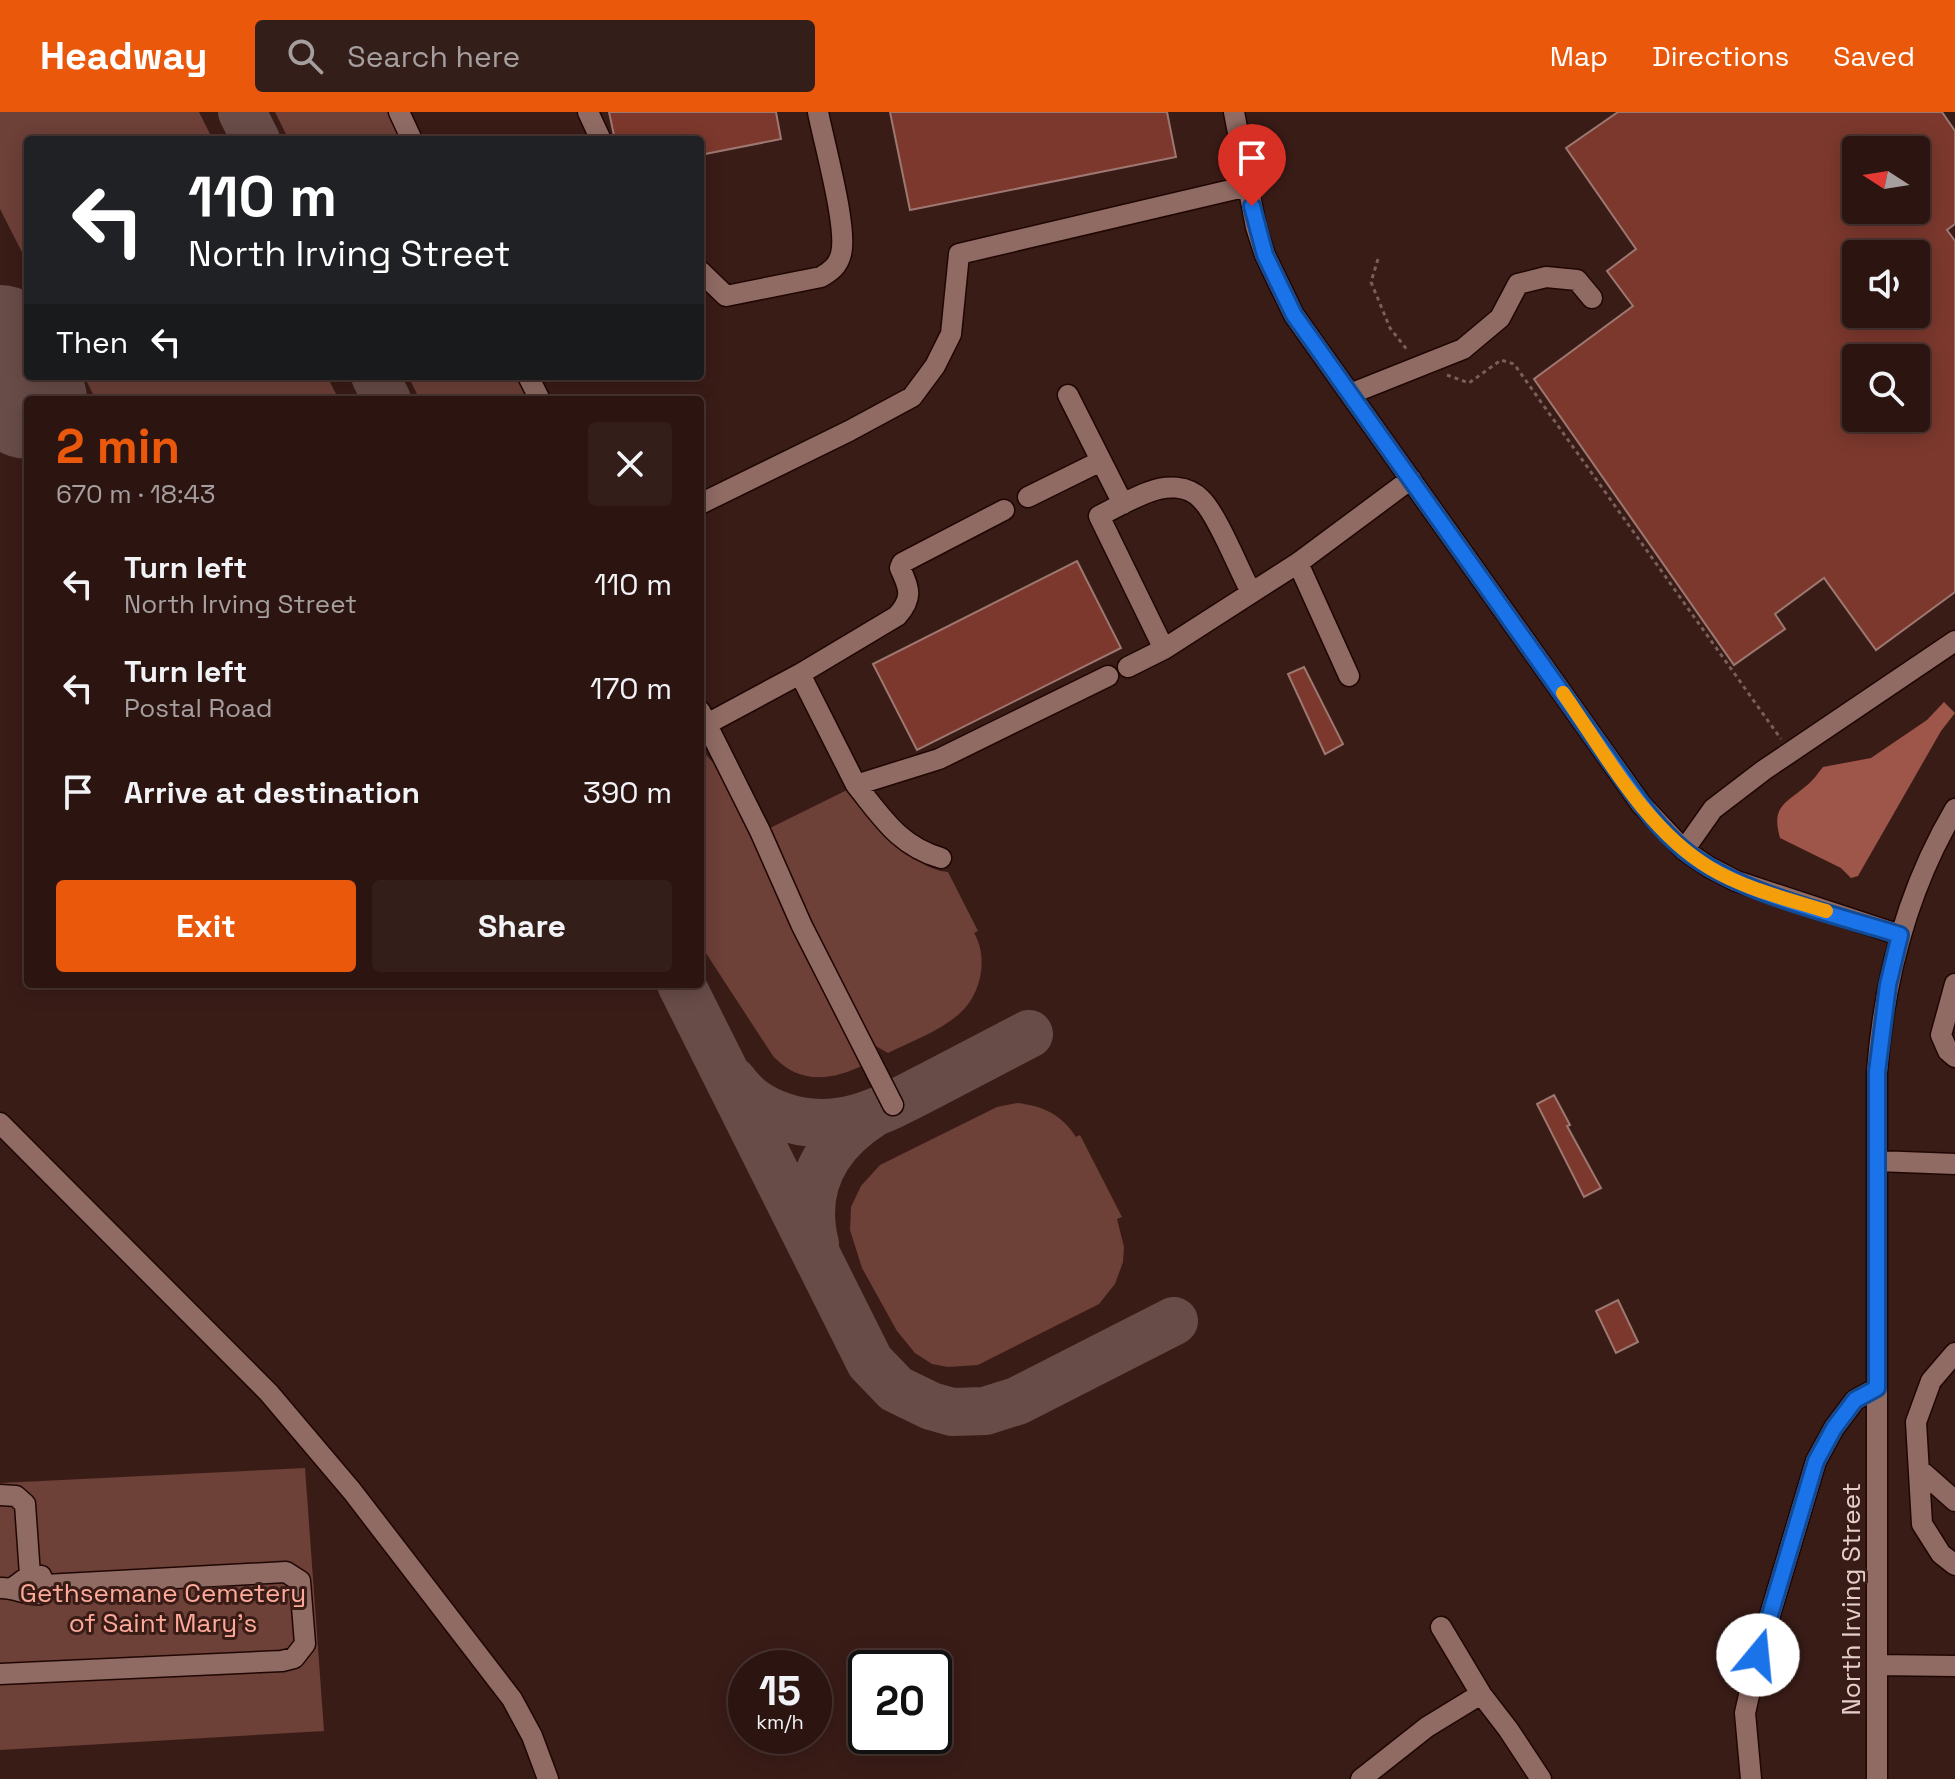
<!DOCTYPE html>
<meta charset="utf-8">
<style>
body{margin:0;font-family:"Space Grotesk",sans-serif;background:#341e1a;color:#f1f3f6;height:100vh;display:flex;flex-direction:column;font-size:30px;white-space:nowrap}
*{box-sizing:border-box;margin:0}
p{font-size:26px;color:#a69f9f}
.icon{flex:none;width:44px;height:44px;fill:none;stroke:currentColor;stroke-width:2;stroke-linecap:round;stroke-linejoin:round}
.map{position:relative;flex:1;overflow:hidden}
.side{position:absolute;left:24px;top:284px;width:680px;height:592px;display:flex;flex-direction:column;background:#2c1511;border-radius:8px;box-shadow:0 4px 20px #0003,0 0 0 2px #483431}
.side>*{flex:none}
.guide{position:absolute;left:24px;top:24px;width:680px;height:244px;border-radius:8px;box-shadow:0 4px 20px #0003,0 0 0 2px #483431;background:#202124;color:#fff;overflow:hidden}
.needle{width:52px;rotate:282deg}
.controls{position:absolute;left:1842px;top:24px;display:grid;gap:16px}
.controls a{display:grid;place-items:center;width:88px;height:88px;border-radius:8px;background:#2c1511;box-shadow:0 4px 20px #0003,0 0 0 2px #483431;font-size:40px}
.speed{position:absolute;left:728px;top:1538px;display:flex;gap:16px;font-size:40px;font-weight:700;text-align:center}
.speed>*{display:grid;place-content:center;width:104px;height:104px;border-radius:50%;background:#2c1511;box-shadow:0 4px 20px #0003,0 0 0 2px #483431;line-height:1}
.speed small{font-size:20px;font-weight:400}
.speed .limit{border:4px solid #111;border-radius:12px;background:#fff;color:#111}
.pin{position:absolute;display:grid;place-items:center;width:68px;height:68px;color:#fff;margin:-82px -34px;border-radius:50% 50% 50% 0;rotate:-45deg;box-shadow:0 0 8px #0007}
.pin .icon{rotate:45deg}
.me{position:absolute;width:88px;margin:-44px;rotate:17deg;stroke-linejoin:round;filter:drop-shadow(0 0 6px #0008)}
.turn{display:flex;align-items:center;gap:28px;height:168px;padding:0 32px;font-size:36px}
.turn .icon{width:104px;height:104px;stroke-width:2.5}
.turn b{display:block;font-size:56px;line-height:68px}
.then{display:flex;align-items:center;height:76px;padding:0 32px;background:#0003;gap:16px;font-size:30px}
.round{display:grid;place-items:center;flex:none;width:84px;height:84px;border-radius:8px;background:#341e1a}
.headline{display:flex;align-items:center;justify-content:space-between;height:136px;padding:0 32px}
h1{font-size:48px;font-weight:700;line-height:60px;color:#ea580c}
.action{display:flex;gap:16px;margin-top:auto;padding:16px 32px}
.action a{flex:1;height:92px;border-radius:8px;background:#ea580c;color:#fff;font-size:32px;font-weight:700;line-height:92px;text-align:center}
.action a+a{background:#341e1a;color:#f1f3f6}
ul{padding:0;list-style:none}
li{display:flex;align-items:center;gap:24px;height:104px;padding:0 32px}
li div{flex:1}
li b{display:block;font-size:30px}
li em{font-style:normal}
header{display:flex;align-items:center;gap:48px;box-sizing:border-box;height:112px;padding:0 40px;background:#ea580c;color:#fff}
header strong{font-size:38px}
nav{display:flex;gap:44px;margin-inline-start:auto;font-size:28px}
.search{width:560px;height:72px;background:#341e1a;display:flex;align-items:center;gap:20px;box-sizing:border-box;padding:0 28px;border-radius:8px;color:#a69f9f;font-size:30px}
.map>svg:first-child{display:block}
</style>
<header>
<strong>Headway</strong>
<div class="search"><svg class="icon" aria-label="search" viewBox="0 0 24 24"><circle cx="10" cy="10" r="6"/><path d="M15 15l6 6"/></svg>Search here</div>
<nav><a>Map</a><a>Directions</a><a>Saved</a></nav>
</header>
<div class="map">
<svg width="1955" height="1667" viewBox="0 0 1955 1667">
<rect width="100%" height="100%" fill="#3a1c17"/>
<path fill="#6d4038" d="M 0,0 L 199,0 L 213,28 L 28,28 L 28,152 L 0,97 Z
M 275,0 L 394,0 L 408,28 L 289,28 Z
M 84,264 L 327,264 L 339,288 L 96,288 Z
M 408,264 L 523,264 L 535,288 L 420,288 Z
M 700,636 L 717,655 L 866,952 C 833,968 801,974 773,944 L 700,832 Z
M 847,678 C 871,705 910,757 948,760 L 978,819 L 974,821 C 989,846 981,883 959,902 C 940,919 910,930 888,941 L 874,933 L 795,788 L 770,716 Z
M 1017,991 C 1043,994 1061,1002 1076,1025 L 1080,1023 L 1122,1105 L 1117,1107 L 1124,1135 L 1123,1150 L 1115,1172 L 1099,1192 L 978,1253 L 948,1255 L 932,1252 L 915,1241 L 897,1219 L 862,1156 L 850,1118 L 851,1095 L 861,1074 L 880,1053 L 997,995 Z
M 305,1356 L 324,1619 L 0,1638 L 0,1371 Z"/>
<path fill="#9d5649" d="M 1944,590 L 1955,601 L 1941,619 L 1858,764 L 1851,766 L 1841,756 L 1780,726 C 1771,694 1785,692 1806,674 C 1813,669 1818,661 1823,655 L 1871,646 L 1927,608 Z"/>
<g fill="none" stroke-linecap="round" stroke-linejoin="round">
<path stroke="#684c48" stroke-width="48" d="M 242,0 L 256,28
M 375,264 L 387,288
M 681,872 L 870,1250 L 896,1277 L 931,1294 L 952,1300 L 985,1299 L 1017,1289 L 1174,1209
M 733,969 C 746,987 761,997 781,1004 C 839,1025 887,996 937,970 C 968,954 998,938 1029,922
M 815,1132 C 801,1076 825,1032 872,1002"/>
<path stroke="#684c48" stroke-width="118" d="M 0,232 L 28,288"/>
</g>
<path fill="#7c382d" stroke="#9d7871" stroke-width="2" fill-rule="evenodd" d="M 609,0 L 776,0 L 781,27 L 700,43 L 700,28 L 615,28 Z
M 890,0 L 1167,0 L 1176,45 L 910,98 Z
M 1618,0 L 1942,0 L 1955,19 L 1955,112 L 1947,118 L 1955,129 L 1955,480 L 1876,538 L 1824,466 L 1775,502 L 1785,517 L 1734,553 L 1534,267 L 1633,194 L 1607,159 L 1636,137 L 1566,36 ZM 1856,38 L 1916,38 L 1916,98 L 1856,98 ZM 1856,142 L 1916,142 L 1916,202 L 1856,202 ZM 1856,246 L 1916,246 L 1916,306 L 1856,306 Z
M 1077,449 L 1121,536 L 917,638 L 873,552 Z
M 1304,555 L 1343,632 L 1325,642 L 1288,562 Z
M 1554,983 L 1570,1013 L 1567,1014 L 1601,1076 L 1584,1085 L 1537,992 Z
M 1618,1188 L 1638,1230 L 1616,1241 L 1596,1199 Z"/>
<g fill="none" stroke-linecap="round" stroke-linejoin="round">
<defs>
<path id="minor" d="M 399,0 L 412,28
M 588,0 L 601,28
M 1234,0 L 1256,115 L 1265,143 L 1294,203 L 1641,692 L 1684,738 L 1709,755 L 1736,769 L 1900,823
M 700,159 L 726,184 L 821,165 C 831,159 838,154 841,142 C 848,116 824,31 818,0
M 528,264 L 540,288
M 1350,282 L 1463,237 L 1500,206 L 1518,172 L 1546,165 L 1577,168 L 1592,186
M 1068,283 L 1123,392
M 1028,385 L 1101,349
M 700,392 L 849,319 L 912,285 L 935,254 L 951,222 L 959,142 L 1248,74
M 1298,451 L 1349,564
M 1164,537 L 1099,404 C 1115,396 1132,386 1149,380 C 1166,373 1188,373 1201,387 C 1217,402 1239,458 1251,480
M 1128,555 L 1164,537 L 1298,451 L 1411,367
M 800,562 L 897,504 C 913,486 910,477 900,456 L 902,451 L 1004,398
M 700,599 L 760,719 L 802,814 L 893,993
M 707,612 L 800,562 L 856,673 L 939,647 L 1108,564
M 856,673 C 882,705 899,734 941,746
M 1684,738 L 1713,697 L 1764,658 L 1955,529
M 1955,872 L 1941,923 L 1948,939 L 1955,945
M 0,1011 L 269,1281 L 352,1379 L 512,1587 L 532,1624 L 548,1667
M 1877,1049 L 1955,1052
M 1955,1241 L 1931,1269 L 1916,1310 L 1922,1412 L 1941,1442 L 1955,1453
M 1919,1357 L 1955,1389
M 0,1383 L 16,1384 L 25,1392 L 30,1463
M 0,1476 C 15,1475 26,1484 41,1482 L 45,1473 L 41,1464 L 30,1463 L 14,1475
M 1441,1515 L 1481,1582
M 1877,1553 L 1955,1554
M 0,1562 L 282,1549 L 294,1546 L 305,1532 L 300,1469 L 286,1460 L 45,1473
M 1361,1667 L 1427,1615 L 1481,1582 L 1508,1617 L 1541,1667
M 1751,1667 L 1745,1601 L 1758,1543 L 1816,1349 L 1834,1316 L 1855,1288 L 1877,1276
M 1877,1667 L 1877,960 C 1884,867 1907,778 1955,697"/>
</defs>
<use href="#minor" stroke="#200603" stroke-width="23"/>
<path stroke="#795e59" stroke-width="3" stroke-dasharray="4 4" stroke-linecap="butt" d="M 1378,147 L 1371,170 L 1390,216 L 1408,239
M 1447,263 L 1469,271 L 1501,248 L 1514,252 L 1781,627"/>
<use href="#minor" stroke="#8f6b64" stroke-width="20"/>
</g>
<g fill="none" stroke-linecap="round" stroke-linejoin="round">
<defs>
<path id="route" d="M 1252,94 L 1265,143 L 1294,203 L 1623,667 C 1641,692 1659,717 1683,737 C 1735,781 1834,802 1900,823 L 1888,873 L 1877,960 L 1877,1276 L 1855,1288 L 1834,1316 L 1816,1349 L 1758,1543"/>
</defs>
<use href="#route" stroke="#114b97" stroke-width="20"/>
<use href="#route" stroke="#1a73e8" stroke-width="14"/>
<path stroke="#f59e0b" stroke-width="14" d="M 1563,581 C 1605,641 1645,717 1710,756 C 1745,777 1787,787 1826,799"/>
</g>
<g text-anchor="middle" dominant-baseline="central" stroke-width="6" stroke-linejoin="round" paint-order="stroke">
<g font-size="26" fill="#fdaa9a" stroke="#3a1c17">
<text x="163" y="1481">Gethsemane Cemetery<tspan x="163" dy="30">of Saint Mary's</tspan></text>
</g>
<g font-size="26" fill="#e4cfcb" stroke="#3a1c17">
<text transform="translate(1851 1487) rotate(-90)">North Irving Street</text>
</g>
</g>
</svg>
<div class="controls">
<a><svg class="needle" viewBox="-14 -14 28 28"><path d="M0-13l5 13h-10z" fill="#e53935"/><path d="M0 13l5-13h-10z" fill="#a69f9f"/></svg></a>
<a><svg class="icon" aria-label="sound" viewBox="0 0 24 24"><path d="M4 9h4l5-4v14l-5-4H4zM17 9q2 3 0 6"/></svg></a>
<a><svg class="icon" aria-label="search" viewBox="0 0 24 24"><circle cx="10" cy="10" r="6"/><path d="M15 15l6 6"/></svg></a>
</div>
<div class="speed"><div>15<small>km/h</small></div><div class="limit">20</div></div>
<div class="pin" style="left:1252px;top:94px;background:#d93025"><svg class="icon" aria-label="arrive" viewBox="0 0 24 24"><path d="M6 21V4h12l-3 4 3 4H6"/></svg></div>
<svg class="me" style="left:1758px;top:1543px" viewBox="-20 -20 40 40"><circle r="19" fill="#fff"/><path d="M0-13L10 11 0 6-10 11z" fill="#1a73e8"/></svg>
<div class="guide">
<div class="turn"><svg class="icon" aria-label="left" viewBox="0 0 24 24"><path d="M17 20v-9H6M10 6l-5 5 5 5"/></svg><div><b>110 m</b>North Irving Street</div></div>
<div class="then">Then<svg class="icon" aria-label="left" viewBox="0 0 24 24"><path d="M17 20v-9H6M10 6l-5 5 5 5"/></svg></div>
</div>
<section class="side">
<div class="headline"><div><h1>2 min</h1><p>670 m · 18:43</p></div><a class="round"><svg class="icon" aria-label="close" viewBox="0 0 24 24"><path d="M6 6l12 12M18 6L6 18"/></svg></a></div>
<ul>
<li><svg class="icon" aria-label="left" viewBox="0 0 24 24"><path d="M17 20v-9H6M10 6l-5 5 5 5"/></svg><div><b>Turn left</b><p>North Irving Street</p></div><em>110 m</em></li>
<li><svg class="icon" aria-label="left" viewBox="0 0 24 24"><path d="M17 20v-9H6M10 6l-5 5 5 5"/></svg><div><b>Turn left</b><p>Postal Road</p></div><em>170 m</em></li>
<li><svg class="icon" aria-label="arrive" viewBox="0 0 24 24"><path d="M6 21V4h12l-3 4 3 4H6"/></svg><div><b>Arrive at destination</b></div><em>390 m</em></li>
</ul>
<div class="action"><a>Exit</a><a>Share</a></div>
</section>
</div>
